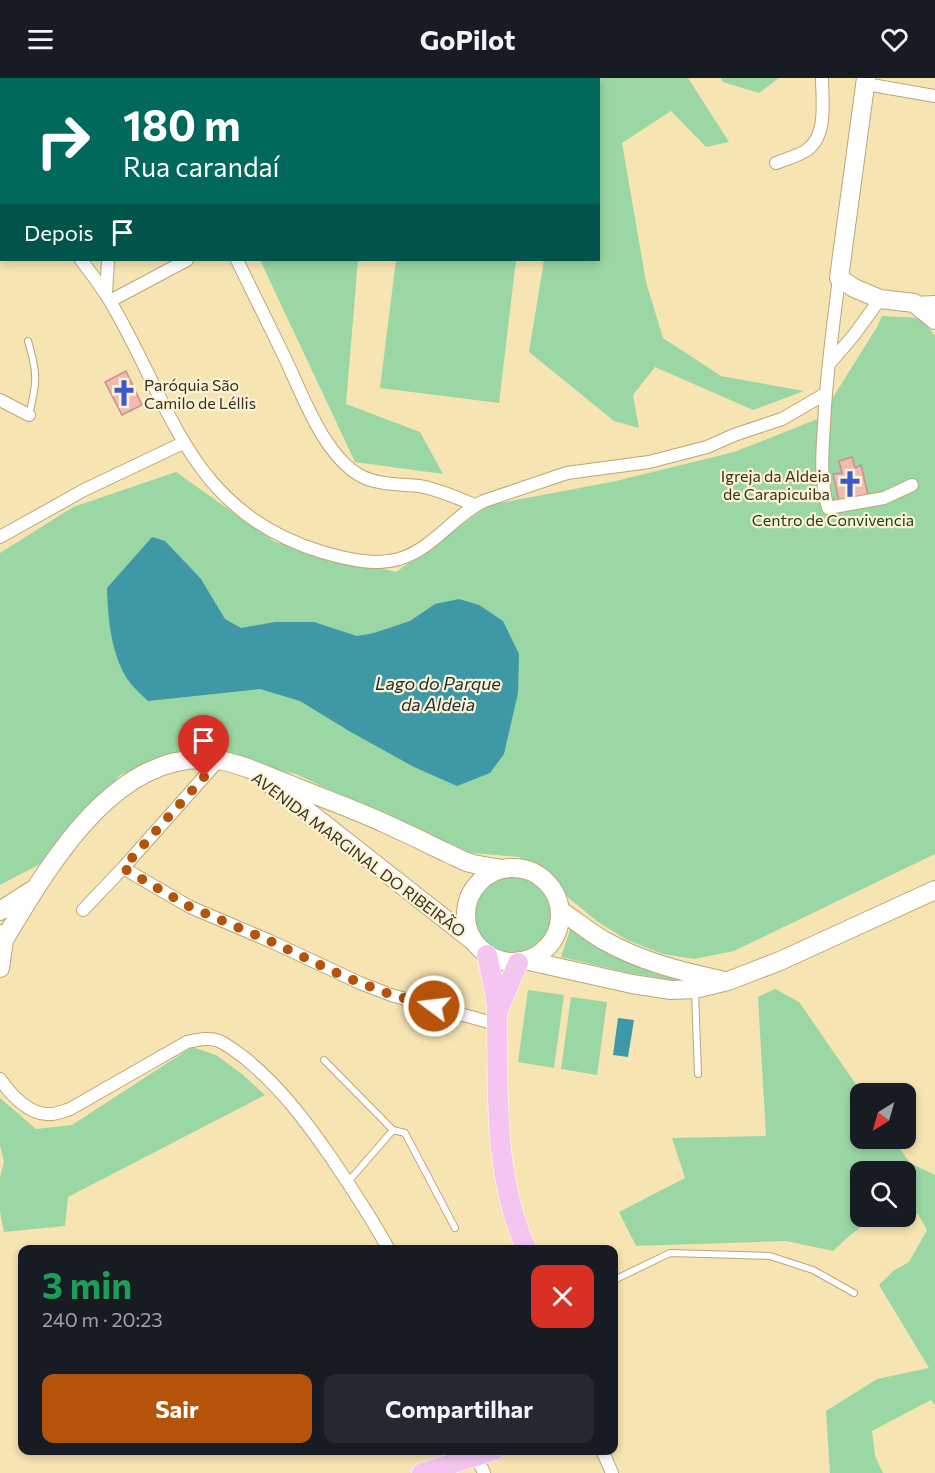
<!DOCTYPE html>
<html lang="pt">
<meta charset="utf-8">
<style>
body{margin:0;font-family:Commissioner,sans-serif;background:#242831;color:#f1f3f6;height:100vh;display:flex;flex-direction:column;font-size:22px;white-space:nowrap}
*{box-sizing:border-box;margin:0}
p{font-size:20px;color:#9ea1a6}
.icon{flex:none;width:33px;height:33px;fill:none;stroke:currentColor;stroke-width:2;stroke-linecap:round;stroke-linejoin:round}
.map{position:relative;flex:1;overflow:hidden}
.drawer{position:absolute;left:18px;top:1167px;width:600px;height:210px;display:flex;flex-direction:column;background:#171b24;border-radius:12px;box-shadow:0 3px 9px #0003}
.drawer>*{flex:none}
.hud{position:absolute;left:0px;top:0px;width:600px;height:183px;box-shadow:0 3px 9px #0003;background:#00695c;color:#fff;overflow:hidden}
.needle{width:39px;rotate:217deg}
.buttons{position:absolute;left:850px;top:1005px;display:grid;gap:12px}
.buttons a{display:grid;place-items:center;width:66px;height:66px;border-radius:12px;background:#171b24;box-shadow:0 3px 9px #0003;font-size:30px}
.pin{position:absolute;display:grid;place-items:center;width:51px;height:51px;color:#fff;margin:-62px -26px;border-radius:50% 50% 50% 0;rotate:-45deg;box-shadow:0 0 6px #0007}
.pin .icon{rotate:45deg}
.me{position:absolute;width:66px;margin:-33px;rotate:285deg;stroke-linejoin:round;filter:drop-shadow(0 0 4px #0008)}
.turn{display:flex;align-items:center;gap:21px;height:126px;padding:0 24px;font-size:27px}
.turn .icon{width:78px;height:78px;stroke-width:2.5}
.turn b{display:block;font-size:42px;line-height:51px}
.then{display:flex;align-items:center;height:57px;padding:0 24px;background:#0003;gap:12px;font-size:22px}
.round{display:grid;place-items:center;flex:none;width:63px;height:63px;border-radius:12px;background:#242831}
.summary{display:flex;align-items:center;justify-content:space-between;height:102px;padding:0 24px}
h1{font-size:36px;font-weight:700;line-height:45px;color:#1e9e55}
.action{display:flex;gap:12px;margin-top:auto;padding:12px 24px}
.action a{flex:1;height:69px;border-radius:12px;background:#b45309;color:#fff;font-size:24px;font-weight:700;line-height:69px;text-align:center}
.action a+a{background:#242831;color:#f1f3f6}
header{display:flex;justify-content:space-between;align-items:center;height:78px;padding:0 24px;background:#171b24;font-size:27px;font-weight:700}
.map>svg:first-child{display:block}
</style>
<header><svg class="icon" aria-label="menu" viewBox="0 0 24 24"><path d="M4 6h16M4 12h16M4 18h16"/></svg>GoPilot<svg class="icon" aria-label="heart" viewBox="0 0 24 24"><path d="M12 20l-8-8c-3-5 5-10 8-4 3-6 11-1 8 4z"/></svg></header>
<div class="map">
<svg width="935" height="1395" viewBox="0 0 935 1395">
<rect width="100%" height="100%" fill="#f7e4b3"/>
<path fill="#9bd7a4" d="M 301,0 L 688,0 L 729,64 L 706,69 L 671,33 L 622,65 L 646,204 L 663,260 L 721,298 L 804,313 L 753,332 L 655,289 L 633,317 L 639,350 L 614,343 L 529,274 L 544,182 L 598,182 L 598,2 Z
M 721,0 L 779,0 L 759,15 L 723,4 Z
M 260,182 L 358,182 L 346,326 L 420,354 L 443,396 L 355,384 Z
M 396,182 L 516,182 L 499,325 L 380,310 Z
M 882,238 L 921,240 L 935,258 L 935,776 L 734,873 L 694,881 L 663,876 L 627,862 L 598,844 L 519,779 L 461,774 L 296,696 L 181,673 L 120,697 L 44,784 L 0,807 L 0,475 L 73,429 L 176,394 L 275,464 L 396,494 L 489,427 L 616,403 L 734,374 L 820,340 L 877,249 Z
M472 837a41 41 0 1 1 82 0a41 41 0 1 1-82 0Z
M 572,846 L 680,896 L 678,903 L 629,895 L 561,879 Z
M 775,911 L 799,924 L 862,1015 L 861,1060 L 893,1061 L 910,1085 L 935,1097 L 935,1327 L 931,1322 L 872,1353 L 875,1378 L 883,1395 L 830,1395 L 826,1333 L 877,1301 L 929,1290 L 879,1207 L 893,1193 L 909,1184 L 927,1152 L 918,1136 L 906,1137 L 906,1094 L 861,1094 L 861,1138 L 885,1139 C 867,1140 846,1161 833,1173 L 786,1163 L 636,1168 L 619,1134 L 685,1100 L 672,1060 L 766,1058 L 758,919 Z
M 528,912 L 564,917 L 554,990 L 518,984 Z
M 571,919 L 607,924 L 597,997 L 561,991 Z
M 192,969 L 216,977 L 242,996 L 265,1017 L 68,1119 L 65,1148 L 4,1154 L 0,1134 L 0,1099 L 4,1084 L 0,1067 L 0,1020 L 36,1051 L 72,1047 Z"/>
<path fill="#3f98a5" d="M 152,459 L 165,463 L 201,501 L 225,541 L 241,550 L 275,544 L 314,544 L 357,558 L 374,555 L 410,543 L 435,526 L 459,521 L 479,527 L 503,543 L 519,576 L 518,615 L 504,676 L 490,695 L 457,708 L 414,689 L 349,653 L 300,623 L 260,611 L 148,623 C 142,617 136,612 131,606 C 111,580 108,541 107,510 Z
M 618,940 L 634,942 L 628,979 L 613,977 Z"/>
<path fill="#f2bbb2" stroke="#c69189" stroke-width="1.5" d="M 182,0 L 254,0 L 255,2 L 185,2 Z
M 126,293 L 142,327 L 122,337 L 105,304 Z
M 852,379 L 855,390 L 861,387 L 868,417 L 839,423 L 833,396 L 842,395 L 839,383 Z"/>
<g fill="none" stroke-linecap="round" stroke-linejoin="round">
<defs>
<path id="lane" d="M 28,263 C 38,296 37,304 29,337
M 695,913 L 698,996
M 324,982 L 393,1052 L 405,1055 L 455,1150
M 348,1104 L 393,1052
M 614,1202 L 670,1175 L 770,1178 L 813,1192 L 854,1215"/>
<path id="street" d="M 149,0 L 149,2
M 108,2 L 109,0
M 866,6 L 935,18
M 0,78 L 2,80
M 776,85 C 786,81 798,78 807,72 C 828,57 822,22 822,0
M 0,141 L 2,140
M 81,182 C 91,195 101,208 110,223 C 172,328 189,434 322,474 C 346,481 374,488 399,481 C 433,471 453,438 484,423 L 567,395 L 649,384 L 707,369 L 734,357 L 782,341 L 825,316
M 237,182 C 253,214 269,247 285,280 C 302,316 324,378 361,398 C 378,407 400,406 419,408 C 438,411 457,420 475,427
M 839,200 C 833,249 826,298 824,347 C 822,375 820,404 828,430 L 884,420 L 912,407
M 106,217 L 108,182
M 110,223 L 187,182
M 914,225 L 935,224
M 829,286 L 854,257 L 880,221
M 0,322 L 29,337
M 0,459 L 84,412 L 183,365
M 123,790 L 190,829 L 270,863 L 360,905 L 391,917 L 496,946
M 83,832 L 123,790 L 219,682
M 0,1001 C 11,1017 30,1038 51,1036 C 57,1036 64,1033 70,1031 L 187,964 C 198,962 209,959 219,963 C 228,967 238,975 246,981 C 280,1009 305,1042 330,1078 C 351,1109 371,1139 389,1172
M 474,1372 L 484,1395
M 602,1372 L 612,1395"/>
<path id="secondary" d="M 866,0 L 839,200 L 854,210 L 880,221 L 914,225 L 935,242
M 271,707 L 305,731 L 473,863
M466 837a47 47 0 1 1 94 0a47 47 0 1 1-94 0Z
M 0,833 L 31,813
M 561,833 C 575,842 588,853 603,862 C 640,883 679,893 721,902
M 0,856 L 4,862 L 0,890
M 4,862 C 48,789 116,668 218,682 C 243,686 267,698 291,707 C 322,720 353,731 384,745 C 404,754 425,764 445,774 C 453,777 462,783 470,785 C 480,788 491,789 501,791
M 529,883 L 632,906 L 671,912 L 695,911 L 728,903 L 780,883 L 935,812"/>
<path id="primary" d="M 487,877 C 491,896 497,917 497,936 C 498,1013 493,1099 527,1172
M 497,935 L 518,885
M 422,1395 L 495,1372"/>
</defs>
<use href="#lane" stroke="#b9a778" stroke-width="8"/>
<use href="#street" stroke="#b9a778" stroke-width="14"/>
<use href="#secondary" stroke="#b9a778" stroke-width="20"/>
<use href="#primary" stroke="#fff" stroke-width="21"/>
<use href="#lane" stroke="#fff" stroke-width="6"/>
<use href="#street" stroke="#fff" stroke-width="12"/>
<use href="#secondary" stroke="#fff" stroke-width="18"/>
<use href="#primary" stroke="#f5c5f2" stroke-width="20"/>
</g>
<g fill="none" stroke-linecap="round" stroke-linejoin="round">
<path stroke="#b45309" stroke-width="10" stroke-dasharray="0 18" d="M 204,699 L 123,790 L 190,829 L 270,863 L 343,898 L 392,917 L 434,928"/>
</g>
<defs>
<symbol id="church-bare" viewBox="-9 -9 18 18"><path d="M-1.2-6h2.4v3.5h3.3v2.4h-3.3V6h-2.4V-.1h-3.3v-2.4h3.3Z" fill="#3c58ca" stroke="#fdf2d5" stroke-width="2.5" paint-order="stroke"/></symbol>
</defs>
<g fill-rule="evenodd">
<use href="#church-bare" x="105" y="296" width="38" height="38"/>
<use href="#church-bare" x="831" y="387" width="38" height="38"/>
</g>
<g text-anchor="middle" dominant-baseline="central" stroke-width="4.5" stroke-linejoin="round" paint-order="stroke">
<g font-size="16" fill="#38311e" stroke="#fdf2d5" text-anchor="start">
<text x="144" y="306">Paróquia São<tspan x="144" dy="18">Camilo de Léllis</tspan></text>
<text x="830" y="397" text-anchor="end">Igreja da Aldeia<tspan x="830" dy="18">de Carapicuiba</tspan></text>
</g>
<g font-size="16" fill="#194022" stroke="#fdf2d5">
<text x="833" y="441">Centro de Convivencia</text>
</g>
<g font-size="16" fill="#38311e" stroke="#fdf2d5">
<text transform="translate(359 776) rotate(37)">AVENIDA MARGINAL DO RIBEIRÃO</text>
</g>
<g font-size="18" font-style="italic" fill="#153135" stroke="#fdf2d5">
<text x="438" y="605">Lago do Parque<tspan x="438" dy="21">da Aldeia</tspan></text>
</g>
</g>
</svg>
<div class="buttons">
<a><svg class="needle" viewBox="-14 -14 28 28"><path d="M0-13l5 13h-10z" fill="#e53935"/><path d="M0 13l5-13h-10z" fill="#9ea1a6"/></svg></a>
<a><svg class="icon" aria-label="search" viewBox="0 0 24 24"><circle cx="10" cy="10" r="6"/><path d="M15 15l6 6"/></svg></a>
</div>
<div class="pin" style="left:204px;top:699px;background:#d93025"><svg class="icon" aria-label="arrive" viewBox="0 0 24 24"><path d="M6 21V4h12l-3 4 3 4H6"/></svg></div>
<svg class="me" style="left:434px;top:928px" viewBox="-20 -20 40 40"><circle r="17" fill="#b45309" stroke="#fff" stroke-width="3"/><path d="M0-11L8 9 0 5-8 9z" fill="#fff"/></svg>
<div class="hud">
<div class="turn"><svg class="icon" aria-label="right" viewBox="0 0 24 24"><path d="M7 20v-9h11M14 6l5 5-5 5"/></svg><div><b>180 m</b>Rua carandaí</div></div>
<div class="then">Depois<svg class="icon" aria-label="arrive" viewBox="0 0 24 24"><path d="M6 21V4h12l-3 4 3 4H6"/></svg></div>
</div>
<section class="drawer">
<div class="summary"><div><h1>3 min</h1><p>240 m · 20:23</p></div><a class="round" style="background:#d93025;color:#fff"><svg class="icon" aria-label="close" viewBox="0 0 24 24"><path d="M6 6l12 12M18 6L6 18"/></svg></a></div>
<div class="action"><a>Sair</a><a>Compartilhar</a></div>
</section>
</div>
